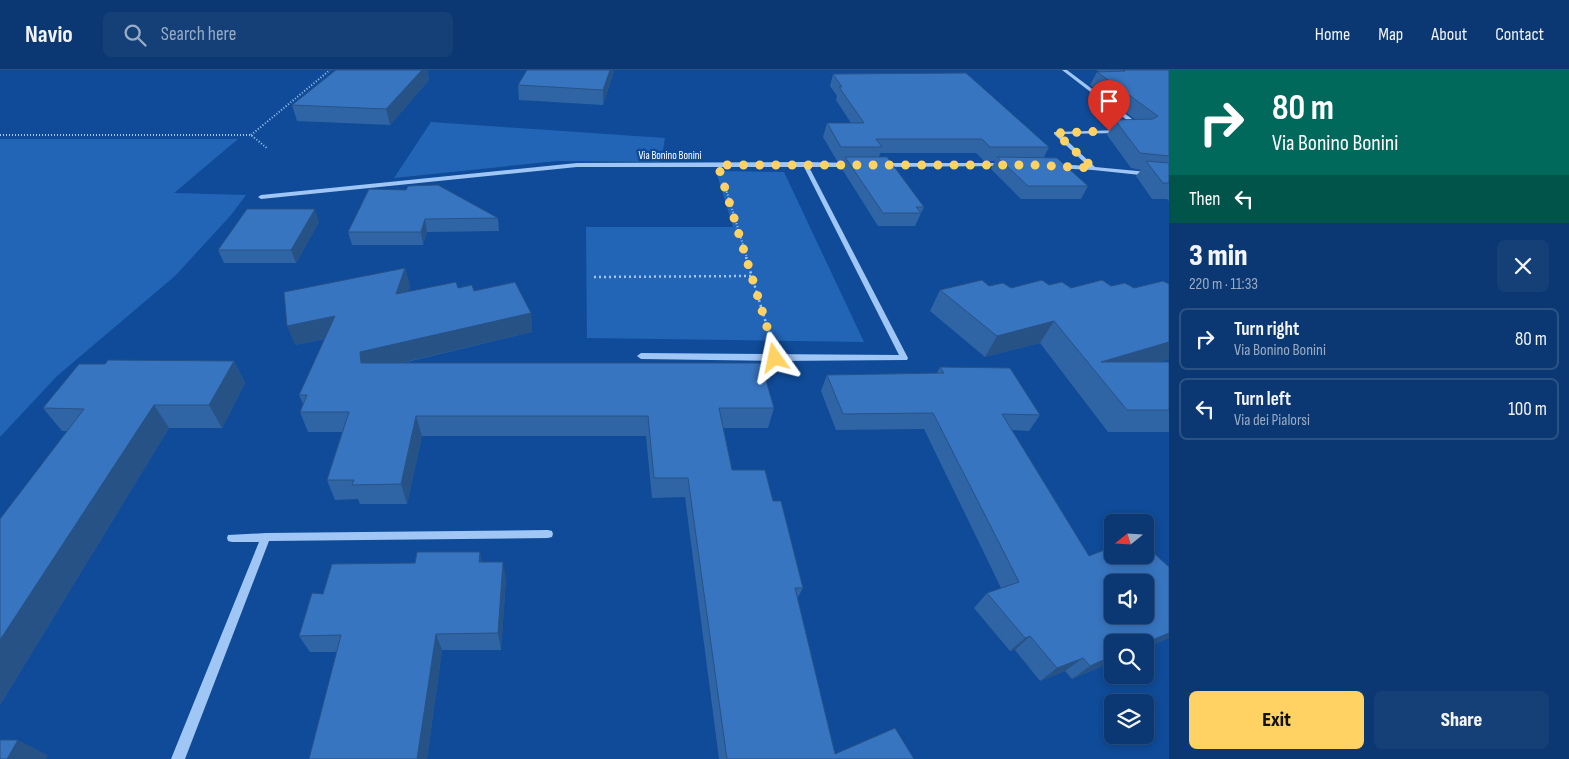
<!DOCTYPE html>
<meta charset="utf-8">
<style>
body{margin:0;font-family:"Sofia Sans Condensed",sans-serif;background:#143f77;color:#f1f3f6;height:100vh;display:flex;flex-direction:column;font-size:19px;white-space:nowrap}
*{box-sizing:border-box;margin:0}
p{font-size:16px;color:#9aacc4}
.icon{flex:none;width:28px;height:28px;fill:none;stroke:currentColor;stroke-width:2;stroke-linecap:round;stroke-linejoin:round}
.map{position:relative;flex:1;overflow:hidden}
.panel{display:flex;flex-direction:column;background:#0b3872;width:400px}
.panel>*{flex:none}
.top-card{background:#00695c;color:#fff;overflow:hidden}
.needle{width:32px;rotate:252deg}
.controls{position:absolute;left:1104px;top:444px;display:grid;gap:10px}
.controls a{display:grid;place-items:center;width:50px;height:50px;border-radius:8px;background:#0b3872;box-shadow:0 2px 8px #0003,0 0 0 1px #2b5284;font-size:25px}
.pin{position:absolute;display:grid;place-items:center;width:42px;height:42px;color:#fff;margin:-51px -21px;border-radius:50% 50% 50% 0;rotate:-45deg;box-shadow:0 0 5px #0007}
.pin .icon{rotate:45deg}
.me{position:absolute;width:55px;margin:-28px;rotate:348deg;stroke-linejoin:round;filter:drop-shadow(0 0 4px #0008)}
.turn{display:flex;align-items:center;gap:18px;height:105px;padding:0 20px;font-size:22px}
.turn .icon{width:65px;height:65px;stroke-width:2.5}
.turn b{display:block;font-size:35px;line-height:42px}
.then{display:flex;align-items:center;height:48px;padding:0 20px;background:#0003;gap:10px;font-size:19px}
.round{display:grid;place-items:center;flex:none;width:52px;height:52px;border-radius:8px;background:#143f77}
.overview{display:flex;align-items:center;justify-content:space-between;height:85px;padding:0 20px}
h1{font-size:30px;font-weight:800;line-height:38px}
.action{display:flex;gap:10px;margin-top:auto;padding:10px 20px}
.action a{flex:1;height:58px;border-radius:8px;background:#ffd263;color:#111;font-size:20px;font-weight:800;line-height:58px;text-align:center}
.action a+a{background:#143f77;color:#f1f3f6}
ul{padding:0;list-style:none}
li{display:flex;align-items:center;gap:15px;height:62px;margin:0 10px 8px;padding:0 10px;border:2px solid #2b5284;border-radius:8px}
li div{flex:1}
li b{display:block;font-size:19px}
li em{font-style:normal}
header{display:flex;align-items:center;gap:30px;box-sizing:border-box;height:70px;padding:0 25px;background:#0b3872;border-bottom:1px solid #2b5284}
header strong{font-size:24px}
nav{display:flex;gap:28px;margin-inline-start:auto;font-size:18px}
.search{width:350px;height:45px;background:#143f77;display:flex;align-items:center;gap:12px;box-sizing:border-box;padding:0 18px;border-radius:8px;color:#9aacc4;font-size:19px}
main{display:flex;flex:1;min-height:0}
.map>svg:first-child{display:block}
</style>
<header>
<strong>Navio</strong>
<div class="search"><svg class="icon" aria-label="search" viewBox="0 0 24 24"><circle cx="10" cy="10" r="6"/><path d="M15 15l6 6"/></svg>Search here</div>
<nav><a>Home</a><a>Map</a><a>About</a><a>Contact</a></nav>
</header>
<main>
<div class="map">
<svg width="1169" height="689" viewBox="0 0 1169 689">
<rect width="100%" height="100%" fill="#0f4b98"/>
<path fill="#2265b7" d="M 431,52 L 665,68 L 661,92 L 557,91 L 394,108 Z
M 0,69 L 238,69 L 174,123 L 246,125 L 231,145 L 175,206 L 57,306 L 0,367 Z
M 716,101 L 784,102 L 864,272 L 587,268 L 586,157 L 733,157 Z"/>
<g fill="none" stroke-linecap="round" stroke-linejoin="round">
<path stroke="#a0c6f5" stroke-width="2" stroke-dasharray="1 2" stroke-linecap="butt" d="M 0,65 L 251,65 L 268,79
M 251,65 L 330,0
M 725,116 L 747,188"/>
<path stroke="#a0c6f5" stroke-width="2.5" stroke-dasharray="2 3" stroke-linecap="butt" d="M 746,187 L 769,263
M 594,207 L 751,206"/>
<path fill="#a0c6f5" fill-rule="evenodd" d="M 1062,0 L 1067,0 L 1140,55 L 1140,57 L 1136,57 Z
M 1122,60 L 1123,61 L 1120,63 L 1060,64 L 1095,97 L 1169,104 L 1169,108 L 1093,100 L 1055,98 L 1052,96 L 1055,94 L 1088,96 L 1054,64 L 1054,62 Z
M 805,92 L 854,93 L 857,95 L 854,97 L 809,97 L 908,288 L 907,290 L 775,291 L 641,289 L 637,286 L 641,283 L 899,285 L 804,97 L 577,97 L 261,129 L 258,127 L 261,125 L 577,93 Z
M 1004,93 L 1006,94 L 1006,96 L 882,97 L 879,95 L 882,93 Z
M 548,460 L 552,461 L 553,464 L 552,467 L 548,468 L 269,471 L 185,689 L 171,689 L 259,472 L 232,472 L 228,471 L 227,468 L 228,465 L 266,463 Z"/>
</g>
<path fill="#3065a5" d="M 336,0 L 427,0 L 429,10 L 390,55 L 297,51 L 292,35 Z
M 1097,0 L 1169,0 L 1169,131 L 1167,129 L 1152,129 L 1136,106 L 1141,100 L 1131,98 L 1107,65 L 1115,50 L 1136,50 L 1090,15 L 1097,2 L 1100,2 Z
M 614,1 L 603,35 L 519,30 L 518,15 Z
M 833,4 L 1049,77 L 1044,87 L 1088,116 L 1081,129 L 1021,129 L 991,99 L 995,91 L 984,91 L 976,83 L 880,83 L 879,87 L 924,137 L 915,156 L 878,156 L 842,99 L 844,91 L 837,91 L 823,67 L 827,53 L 851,53 L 836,30 L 837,26 L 830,16 Z
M 369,119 L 498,148 L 499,161 L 427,162 L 423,175 L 352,175 L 348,162 Z
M 319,152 L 296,193 L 224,193 L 218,180 Z
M 405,198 L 410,217 L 408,222 L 458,218 L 474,221 L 531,243 L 532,262 L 403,293 L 774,338 L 768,358 L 723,358 L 732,400 L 773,431 L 803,518 L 797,529 L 835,684 L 914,689 L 719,689 L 685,427 L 652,428 L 646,366 L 422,366 L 407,434 L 360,434 L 358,429 L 335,430 L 327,410 L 342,362 L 308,362 L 300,342 L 303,334 L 299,325 L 325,269 L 295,275 Z
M 1169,214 L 1169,289 L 1159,292 L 1169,292 L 1169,362 L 1108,362 L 1040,273 L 985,287 L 930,241 L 940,220 L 989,216 L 1011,218 L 1049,215 L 1071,218 L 1111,216 L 1134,218 Z
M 234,291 L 245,313 L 222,358 L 169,358 L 0,635 L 0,449 L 67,361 L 62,361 L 43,338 Z
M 940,297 L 1040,345 L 1029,361 L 1012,360 L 1089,486 L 1169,568 L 1145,578 L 1145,572 L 1112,572 L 1112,592 L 1072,609 L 1065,601 L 1040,611 L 1015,580 L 1010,581 L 974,538 L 987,523 L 1001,518 L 924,359 L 836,360 L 821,321 L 827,305 L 937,303 Z
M 482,492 L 506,509 L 501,580 L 442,580 L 427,689 L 309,689 L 337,582 L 310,582 L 299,566 L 323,524 Z"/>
<path fill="#275286" d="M 422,0 L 427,0 L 429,10 L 390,55 L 386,39 Z
M 610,0 L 614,0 L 614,1 L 603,35 L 603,20 Z
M 315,139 L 319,152 L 296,193 L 291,180 Z
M 425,149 L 427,162 L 423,175 L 421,162 Z
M 405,198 L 410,217 L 401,244 L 396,224 Z
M 531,243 L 532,262 L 366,301 L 361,293 L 360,282 Z
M 335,246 L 342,265 L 295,275 L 287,256 Z
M 1054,251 L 1040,273 L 985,287 L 997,266 Z
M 1169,272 L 1169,289 L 1101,308 L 1101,292 Z
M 234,291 L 245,313 L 222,358 L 209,335 Z
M 154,335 L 169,358 L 0,635 L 0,570 Z
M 416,346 L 422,366 L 407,434 L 401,414 Z
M 480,482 L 484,499 L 479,492 Z
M 503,492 L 506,509 L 501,580 L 498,563 Z
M 1169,563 L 1169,568 L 1145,578 L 1145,573 Z
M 436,564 L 442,580 L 427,689 L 417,689 Z
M 1030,566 L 1015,580 L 1010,581 L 1025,568 Z
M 1112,586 L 1112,592 L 1072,609 L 1090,596 Z
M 1083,588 L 1065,601 L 1040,611 L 1057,598 Z
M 18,670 L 48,685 L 46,689 L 7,689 Z"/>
<path fill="#3875c0" stroke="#275286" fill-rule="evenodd" d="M 336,0 L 422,0 L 386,39 L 292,35 Z
M 527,0 L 610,0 L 603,20 L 518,15 Z
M 1123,0 L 1169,0 L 1169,86 L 1140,83 L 1115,50 L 1153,49 L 1158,46 L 1097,2 L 1125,1 Z
M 966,3 L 1049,77 L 990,77 L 982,69 L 876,69 L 882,77 L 841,77 L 827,53 L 864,53 L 839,17 L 842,17 L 833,4 Z
M 845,87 L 887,87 L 924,137 L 916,137 L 921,143 L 883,143 Z
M 997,87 L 1057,88 L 1088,116 L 1028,116 Z
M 1146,91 L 1169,93 L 1169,113 L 1163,113 Z
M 438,115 L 498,148 L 425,149 L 421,162 L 348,162 L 369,119 L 406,120 L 408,116 Z
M 247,139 L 315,139 L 291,180 L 218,180 Z
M 405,198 L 396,224 L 456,212 L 458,218 L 472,215 L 474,221 L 515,212 L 531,243 L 360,282 L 361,293 L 761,293 L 774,338 L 719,338 L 732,400 L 765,400 L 773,431 L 781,431 L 803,518 L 795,518 L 835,684 L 895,658 L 914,689 L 727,689 L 688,408 L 654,408 L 648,346 L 416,346 L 401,414 L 352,415 L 354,410 L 327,410 L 349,342 L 300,342 L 307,325 L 299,325 L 335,246 L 287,256 L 284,222 Z
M 982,210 L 989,216 L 1003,213 L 1011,218 L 1042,210 L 1049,215 L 1062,212 L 1071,218 L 1102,210 L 1111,216 L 1125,213 L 1134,218 L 1163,211 L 1169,214 L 1169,272 L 1101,292 L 1169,292 L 1169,340 L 1127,340 L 1054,251 L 997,266 L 940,220 Z
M 108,290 L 234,291 L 209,335 L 154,335 L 0,570 L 0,449 L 84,339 L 43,338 L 79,294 L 105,294 Z
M 940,297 L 1010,298 L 1040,345 L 1002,344 L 1089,486 L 1112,477 L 1112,485 L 1145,485 L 1145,475 L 1169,497 L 1169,563 L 1145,573 L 1112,572 L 1112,586 L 1090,596 L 1083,588 L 1057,598 L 1030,566 L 1025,568 L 987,523 L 1019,512 L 933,343 L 843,344 L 827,305 L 944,303 ZM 1112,512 L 1145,512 L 1145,545 L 1112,545 Z
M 417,482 L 480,482 L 479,492 L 503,492 L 498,563 L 436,564 L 417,689 L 309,689 L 341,565 L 299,566 L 312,523 L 323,524 L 332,494 L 415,493 Z
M 0,670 L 18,670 L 7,689 L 0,689 Z"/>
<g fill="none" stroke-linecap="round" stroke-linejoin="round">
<path stroke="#ffd263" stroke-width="9" stroke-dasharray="0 16.2" d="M 775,288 L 771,270 L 718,95 L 1033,95 L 1093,98 L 1056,63 L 1109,61"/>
</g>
<g text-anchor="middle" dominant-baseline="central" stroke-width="5" stroke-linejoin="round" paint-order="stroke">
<g font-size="11" fill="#fff" stroke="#0f4b98">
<text x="670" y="85">Via Bonino Bonini</text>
</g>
</g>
</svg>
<div class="controls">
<a><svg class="needle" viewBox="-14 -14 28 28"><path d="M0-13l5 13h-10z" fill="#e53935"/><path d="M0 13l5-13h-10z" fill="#9aacc4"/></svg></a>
<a><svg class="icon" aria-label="sound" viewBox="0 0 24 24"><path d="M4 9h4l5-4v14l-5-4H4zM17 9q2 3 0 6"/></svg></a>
<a><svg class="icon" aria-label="search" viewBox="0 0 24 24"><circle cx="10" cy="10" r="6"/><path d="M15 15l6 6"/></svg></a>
<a><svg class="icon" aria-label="layers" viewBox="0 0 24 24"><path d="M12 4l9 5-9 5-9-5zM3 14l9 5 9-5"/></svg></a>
</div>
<div class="pin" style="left:1109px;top:61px;background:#d93025"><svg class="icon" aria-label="arrive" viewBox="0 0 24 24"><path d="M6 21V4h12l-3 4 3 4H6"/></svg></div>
<svg class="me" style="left:775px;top:288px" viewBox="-20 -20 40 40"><path d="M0-17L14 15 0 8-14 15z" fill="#ffd263" stroke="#fff" stroke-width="4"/></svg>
</div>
<section class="panel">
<div class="top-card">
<div class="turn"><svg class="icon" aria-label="right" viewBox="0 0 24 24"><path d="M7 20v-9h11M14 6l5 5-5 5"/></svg><div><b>80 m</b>Via Bonino Bonini</div></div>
<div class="then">Then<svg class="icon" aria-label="left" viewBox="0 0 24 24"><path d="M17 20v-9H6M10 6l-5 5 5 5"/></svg></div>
</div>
<div class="overview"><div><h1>3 min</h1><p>220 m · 11:33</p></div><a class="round"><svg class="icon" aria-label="close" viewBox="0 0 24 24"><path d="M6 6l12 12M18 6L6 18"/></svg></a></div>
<ul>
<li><svg class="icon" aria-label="right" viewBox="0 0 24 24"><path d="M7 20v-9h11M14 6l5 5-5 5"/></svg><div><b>Turn right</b><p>Via Bonino Bonini</p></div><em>80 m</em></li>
<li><svg class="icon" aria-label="left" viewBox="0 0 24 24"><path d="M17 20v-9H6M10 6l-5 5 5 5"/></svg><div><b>Turn left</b><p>Via dei Pialorsi</p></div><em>100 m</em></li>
</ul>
<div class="action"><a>Exit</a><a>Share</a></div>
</section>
</main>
